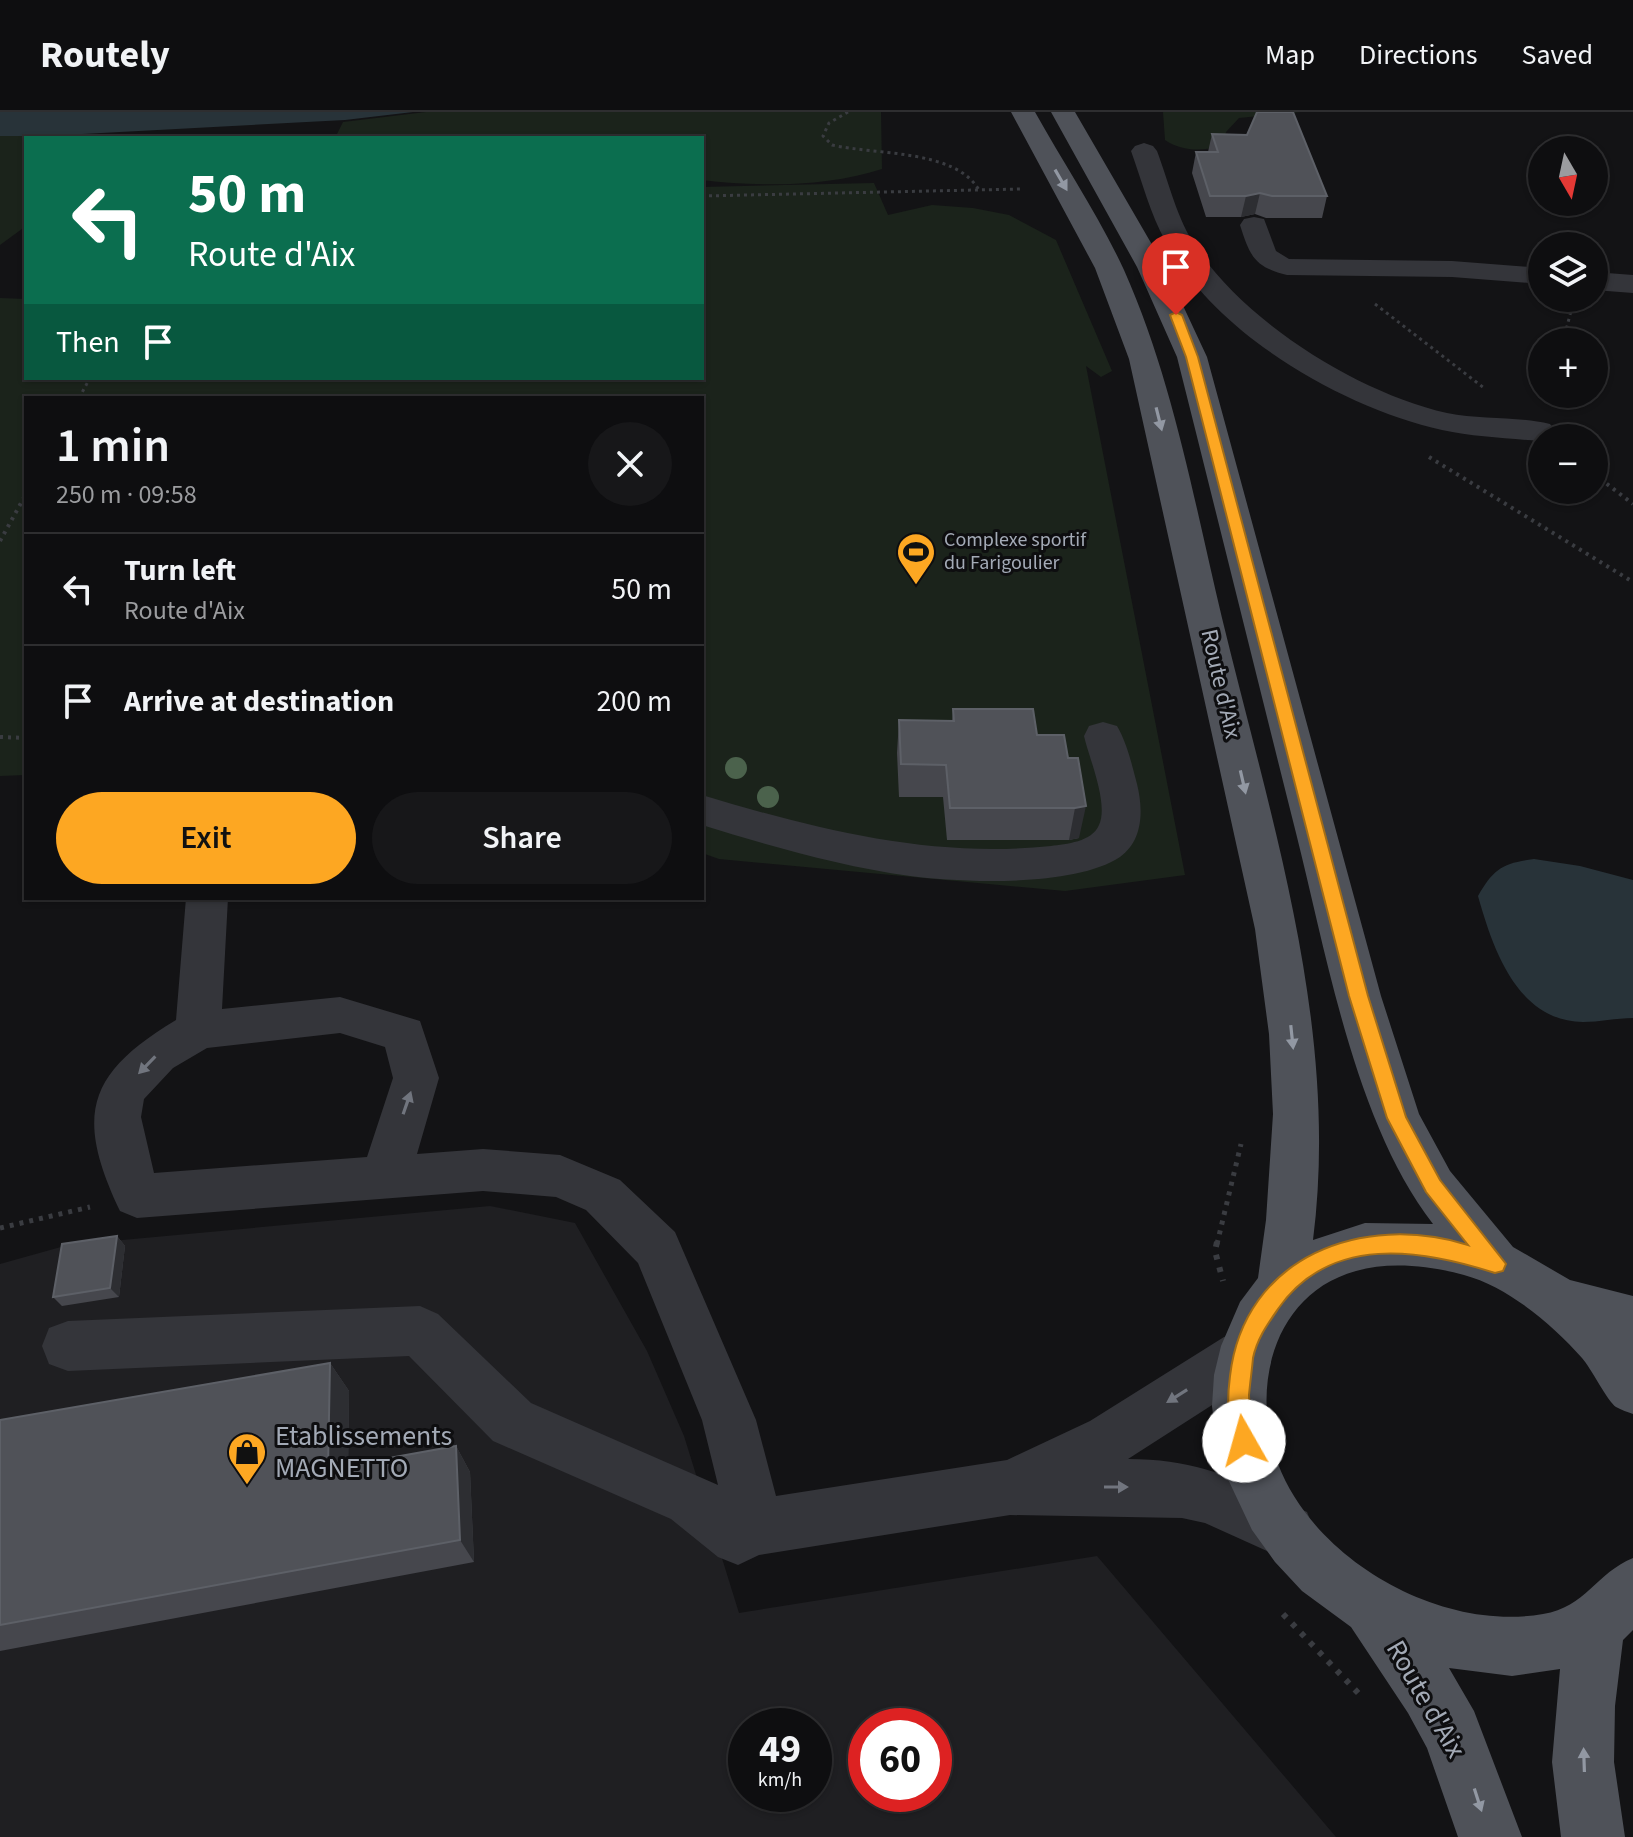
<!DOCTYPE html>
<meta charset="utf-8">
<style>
body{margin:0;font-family:"Source Sans 3",sans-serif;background:#171719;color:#f1f3f6;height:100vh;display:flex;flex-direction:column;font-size:30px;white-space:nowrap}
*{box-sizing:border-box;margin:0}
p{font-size:26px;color:#9b9c9f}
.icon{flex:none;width:44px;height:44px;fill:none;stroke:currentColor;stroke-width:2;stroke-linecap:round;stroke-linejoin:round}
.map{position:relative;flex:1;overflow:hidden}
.details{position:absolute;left:24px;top:284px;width:680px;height:504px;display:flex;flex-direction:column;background:#0e0e10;border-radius:0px;box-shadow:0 2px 6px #0004,0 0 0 2px #2e2e30}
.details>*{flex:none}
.guide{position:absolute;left:24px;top:24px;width:680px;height:244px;border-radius:0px;box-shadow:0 2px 6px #0004,0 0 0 2px #2e2e30;background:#0b6e4f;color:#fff;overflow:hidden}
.needle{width:52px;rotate:171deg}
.controls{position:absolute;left:1528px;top:24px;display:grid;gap:16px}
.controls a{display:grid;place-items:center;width:80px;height:80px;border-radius:50%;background:#0e0e10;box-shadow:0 2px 6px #0004,0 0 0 2px #2e2e30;font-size:40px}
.speed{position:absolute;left:728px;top:1596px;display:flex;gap:16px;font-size:40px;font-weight:700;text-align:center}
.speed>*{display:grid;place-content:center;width:104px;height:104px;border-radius:50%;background:#0e0e10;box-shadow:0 2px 6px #0004,0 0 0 2px #2e2e30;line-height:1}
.speed small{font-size:20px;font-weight:400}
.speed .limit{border:12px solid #d22;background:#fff;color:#111}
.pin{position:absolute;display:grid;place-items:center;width:68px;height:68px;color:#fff;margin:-82px -34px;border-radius:50% 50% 50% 0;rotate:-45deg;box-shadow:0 0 8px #0007}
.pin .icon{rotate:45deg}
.me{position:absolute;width:88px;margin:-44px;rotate:353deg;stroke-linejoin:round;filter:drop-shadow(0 0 6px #0008)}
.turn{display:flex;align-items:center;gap:28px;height:168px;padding:0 32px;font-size:36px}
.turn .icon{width:104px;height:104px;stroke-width:2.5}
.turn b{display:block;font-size:56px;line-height:68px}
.then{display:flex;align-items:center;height:76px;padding:0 32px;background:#0003;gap:16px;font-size:30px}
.round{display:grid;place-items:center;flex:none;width:84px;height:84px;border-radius:42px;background:#171719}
.summary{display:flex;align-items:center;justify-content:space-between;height:136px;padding:0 32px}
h1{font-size:48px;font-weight:600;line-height:60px}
.action{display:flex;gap:16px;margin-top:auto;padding:16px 32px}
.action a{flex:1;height:92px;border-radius:48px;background:#fda722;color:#111;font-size:32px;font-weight:600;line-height:92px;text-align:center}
.action a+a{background:#171719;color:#f1f3f6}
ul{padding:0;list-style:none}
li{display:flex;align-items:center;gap:24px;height:112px;padding:0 32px;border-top:2px solid #2e2e30}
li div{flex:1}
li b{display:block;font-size:30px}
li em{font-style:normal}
header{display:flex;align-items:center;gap:48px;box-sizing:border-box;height:112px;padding:0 40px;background:#0e0e10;border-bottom:2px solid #2e2e30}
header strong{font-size:38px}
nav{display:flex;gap:44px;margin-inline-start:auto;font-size:28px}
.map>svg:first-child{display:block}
</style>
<header>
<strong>Routely</strong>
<nav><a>Map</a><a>Directions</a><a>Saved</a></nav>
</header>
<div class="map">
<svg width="1633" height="1725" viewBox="0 0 1633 1725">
<rect width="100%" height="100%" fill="#131315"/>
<path fill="#1f1f22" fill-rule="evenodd" d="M 490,1094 L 575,1111 L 647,1239 L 684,1324 L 739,1501 L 1097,1444 L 1336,1725 L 0,1725 L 0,1152 L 68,1133 ZM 746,1614 L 814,1614 L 814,1682 L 746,1682 ZM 866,1614 L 934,1614 L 934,1682 L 866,1682 Z"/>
<path fill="#1b231b" d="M 426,0 L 881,0 L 882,57 C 827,75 759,75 702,68 L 702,26 L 335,26 L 343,10 Z
M 1163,0 L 1301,0 L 1239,6 L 1226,20 L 1223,34 C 1202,39 1183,40 1165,28 Z
M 129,22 L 125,26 L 26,26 L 26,114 L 0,133 L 0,24 Z
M 874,71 L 888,103 L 932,93 L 973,96 L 1009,103 L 1056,128 L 1112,259 L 1101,265 L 1086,254 L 1185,763 L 1065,779 L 719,747 L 702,741 L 702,286 L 26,286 L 26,663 L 0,664 L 0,186 L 26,187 L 26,266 L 702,266 L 702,75 Z"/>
<path fill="#283339" d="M 0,0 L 413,0 L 345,8 L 45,24 L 0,24 Z
M 1534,747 L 1580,754 L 1633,768 L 1633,906 C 1616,906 1599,910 1583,910 C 1517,909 1493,837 1478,784 C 1494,756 1503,751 1534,747 Z"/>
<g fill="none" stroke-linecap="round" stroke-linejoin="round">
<path stroke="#3a3c41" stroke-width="3" stroke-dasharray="3 4" stroke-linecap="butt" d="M 848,0 L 829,11 L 823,24 L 832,33 C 875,43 955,37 979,78
M 702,84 L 1021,77
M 1375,192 L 1484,276
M 1563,230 L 1572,195
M 79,286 L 90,266"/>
<path stroke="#3a3c41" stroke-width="4" stroke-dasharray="3 5" stroke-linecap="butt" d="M 1429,345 L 1633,470
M 1594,362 L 1633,392
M 0,429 L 26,382
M 0,625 L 26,626"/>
<path stroke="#3a3c41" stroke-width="5" stroke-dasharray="4 6" stroke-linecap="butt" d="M 0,1116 L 90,1095
M 1217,1132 L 1241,1032"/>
<path stroke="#3a3c41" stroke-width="6" stroke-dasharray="5 8" stroke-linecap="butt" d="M 1217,1130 L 1215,1139 L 1223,1169
M 1283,1502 L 1362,1585"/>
<path fill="#34353a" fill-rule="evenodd" d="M 1144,31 L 1153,34 L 1157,39 C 1169,71 1177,107 1196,135 C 1246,211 1359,281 1447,301 C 1481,308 1517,304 1550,312 L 1555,319 L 1550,326 L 1539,329 C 1507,326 1474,325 1442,318 C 1343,296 1215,222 1166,130 C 1150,102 1142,69 1131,39 L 1135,34 Z
M 1254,105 L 1264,107 L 1276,139 L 1289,147 L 1452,149 L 1542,156 L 1542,172 L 1452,165 L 1287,163 C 1254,155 1250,144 1240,113 L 1244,107 Z
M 1594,160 L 1633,163 L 1633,181 L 1594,178 Z
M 1103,610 L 1117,614 C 1127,631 1132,653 1137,672 C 1143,696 1144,728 1120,745 C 1075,775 963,771 910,764 C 839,754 770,734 702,713 L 702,683 C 815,717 932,747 1051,734 C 1066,732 1092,730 1099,713 C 1109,692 1089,646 1084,624 L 1089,614 Z
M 186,786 L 228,786 L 222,897 L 340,885 L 420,909 L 439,966 L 417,1042 L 483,1037 L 560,1043 L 620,1068 L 675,1120 L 756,1308 L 776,1384 L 1007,1348 L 1090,1309 L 1224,1225 L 1243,1218 L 1262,1225 L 1269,1243 L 1262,1261 L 1128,1347 C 1203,1347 1241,1370 1307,1400 L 1315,1420 L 1307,1440 L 1287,1448 L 1205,1411 L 1182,1406 L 1010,1403 L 759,1443 L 738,1453 L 718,1445 L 671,1407 L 493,1329 L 409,1244 L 68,1259 L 49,1252 L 42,1234 L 49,1216 L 68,1209 L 420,1194 L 438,1202 L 531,1291 L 718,1373 L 702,1308 L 638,1151 L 586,1098 L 556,1085 L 483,1079 L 137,1106 L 120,1099 C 75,1004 86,962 176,908 ZM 340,921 L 385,935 L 393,966 L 367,1045 L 154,1061 L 141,1005 L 144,987 L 173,956 L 207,936 Z"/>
<path fill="#4f5259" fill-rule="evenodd" d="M 1011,0 L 1035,0 C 1064,52 1099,104 1124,158 C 1173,268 1194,389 1222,506 C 1271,709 1340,916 1313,1128 L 1365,1111 L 1433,1112 C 1355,1011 1327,844 1296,721 C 1256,562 1217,404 1177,245 L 1137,155 L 1051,0 L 1075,0 L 1165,155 L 1207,245 L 1381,884 L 1419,1002 L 1450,1059 L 1513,1135 L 1570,1168 L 1633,1184 L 1633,1302 C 1628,1300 1621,1298 1616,1295 C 1608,1290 1591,1256 1582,1246 C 1552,1212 1508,1175 1464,1163 C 1431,1154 1390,1149 1356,1159 C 1272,1182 1250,1278 1278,1352 C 1315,1449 1441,1520 1543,1502 C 1586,1495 1596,1461 1633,1446 L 1633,1518 L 1623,1528 L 1615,1594 L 1614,1650 L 1625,1725 L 1561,1725 L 1552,1650 L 1560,1557 L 1512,1564 L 1449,1556 L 1474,1599 L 1522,1725 L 1458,1725 L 1427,1636 L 1408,1601 L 1351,1515 L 1302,1479 L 1275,1450 L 1252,1418 L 1226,1363 L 1216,1327 L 1212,1294 L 1214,1263 L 1221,1234 L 1240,1190 L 1258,1166 L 1266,1108 L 1273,1002 L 1269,922 L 1255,817 L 1129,247 L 1095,156 Z"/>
</g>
<g fill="#4b624c">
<circle cx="736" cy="656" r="11"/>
<circle cx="768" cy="685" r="11"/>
</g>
<path fill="#46474d" d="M 1212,22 L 1327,84 L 1322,106 L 1266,106 L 1255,102 L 1241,105 L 1206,105 L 1192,61 L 1196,40 L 1208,40 Z
M 953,597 L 1037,623 L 1068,646 L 1078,646 L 1079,726 L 1069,728 L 947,728 L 943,685 L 899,685 L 897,641 L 899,608 L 952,609 Z
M 117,1124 L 125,1134 L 119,1185 L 62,1194 L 53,1185 Z
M 330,1251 L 349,1279 L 348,1353 L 456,1334 L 470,1360 L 474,1450 L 0,1539 L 0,1308 Z"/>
<path fill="#2d2e32" d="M 1260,81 L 1255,102 L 1241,105 L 1246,84 Z
M 1086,694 L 1079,726 L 1069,728 L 1075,696 Z
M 117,1124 L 125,1134 L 119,1185 L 110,1176 Z
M 330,1251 L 349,1279 L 348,1382 L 328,1357 Z
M 456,1334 L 470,1360 L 474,1450 L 460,1428 Z"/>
<path fill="#505258" stroke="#5d6067" stroke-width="2" d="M 1257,0 L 1293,0 L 1327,84 L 1272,84 L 1260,81 L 1246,84 L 1210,84 L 1196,40 L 1218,40 L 1212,22 L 1247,23 Z
M 953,597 L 1033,597 L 1037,623 L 1064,623 L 1068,646 L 1078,646 L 1086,694 L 1075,696 L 950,696 L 946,653 L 901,652 L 899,608 L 954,609 Z
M 117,1124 L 110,1176 L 53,1185 L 62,1132 Z
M 330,1251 L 328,1357 L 456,1334 L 460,1428 L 0,1513 L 0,1308 Z"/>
<defs><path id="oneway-solid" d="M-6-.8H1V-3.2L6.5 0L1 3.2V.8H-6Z" transform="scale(2)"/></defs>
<g fill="#9298a3">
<use href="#oneway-solid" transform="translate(1061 68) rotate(60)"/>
<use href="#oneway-solid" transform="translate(1159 307) rotate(76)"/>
<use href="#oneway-solid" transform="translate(1243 670) rotate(77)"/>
<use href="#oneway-solid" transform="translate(1292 925) rotate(84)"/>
<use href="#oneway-solid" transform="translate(1584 1648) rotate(-92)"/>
<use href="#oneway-solid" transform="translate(1478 1688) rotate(72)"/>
</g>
<g fill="#71757e">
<use href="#oneway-solid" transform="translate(147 953) rotate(134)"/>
<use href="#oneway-solid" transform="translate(407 991) rotate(-71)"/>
<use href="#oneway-solid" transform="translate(1177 1284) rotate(148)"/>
<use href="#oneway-solid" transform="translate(1116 1375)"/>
</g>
<path fill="#fda722" stroke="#a46d16" stroke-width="2" d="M 1176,200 L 1182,203 L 1198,245 L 1368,884 L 1406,1005 L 1440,1068 L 1506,1152 L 1503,1159 L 1495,1161 C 1421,1137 1330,1122 1278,1197 C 1267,1213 1257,1227 1253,1246 C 1252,1258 1250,1271 1249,1283 C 1249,1300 1259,1320 1252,1337 L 1244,1340 L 1236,1337 C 1227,1315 1227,1287 1230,1264 C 1244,1144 1363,1100 1468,1133 L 1426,1080 L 1387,1006 L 1349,884 L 1186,245 L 1170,203 Z"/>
<defs>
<symbol id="stadium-pin" viewBox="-11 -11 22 30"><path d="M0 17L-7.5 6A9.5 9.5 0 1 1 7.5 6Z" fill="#fda722" stroke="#0e0e10"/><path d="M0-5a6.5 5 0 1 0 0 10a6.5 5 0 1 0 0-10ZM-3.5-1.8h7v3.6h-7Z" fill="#111"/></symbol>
<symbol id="shop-pin" viewBox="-11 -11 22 30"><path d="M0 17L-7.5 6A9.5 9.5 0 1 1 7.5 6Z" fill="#fda722" stroke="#0e0e10"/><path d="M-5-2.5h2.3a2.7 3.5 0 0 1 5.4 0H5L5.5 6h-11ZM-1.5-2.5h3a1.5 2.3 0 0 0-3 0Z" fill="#111"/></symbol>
</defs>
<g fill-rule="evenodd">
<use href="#stadium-pin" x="894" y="418" width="44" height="60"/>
<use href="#shop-pin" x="225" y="1318" width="44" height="60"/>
</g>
<g text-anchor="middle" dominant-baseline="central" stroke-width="6" stroke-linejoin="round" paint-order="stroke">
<g font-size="20" fill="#a3aab6" stroke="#0e0e10" text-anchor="start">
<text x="944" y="428">Complexe sportif<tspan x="944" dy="23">du Farigoulier</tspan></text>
</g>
<g font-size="24" fill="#a3aab6" stroke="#0e0e10">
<text transform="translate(1221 572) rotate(77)">Route d'Aix</text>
</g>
<g font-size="28" fill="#a3aab6" stroke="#0e0e10" text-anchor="start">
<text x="275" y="1324">Etablissements<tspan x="275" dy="32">MAGNETTO</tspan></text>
</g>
<g font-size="28" fill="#a3aab6" stroke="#0e0e10">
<text transform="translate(1426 1587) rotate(60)">Route d'Aix</text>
</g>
</g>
</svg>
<div class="controls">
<a><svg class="needle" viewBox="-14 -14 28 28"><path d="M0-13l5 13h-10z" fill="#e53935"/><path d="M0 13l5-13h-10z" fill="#9b9c9f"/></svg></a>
<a><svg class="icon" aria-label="layers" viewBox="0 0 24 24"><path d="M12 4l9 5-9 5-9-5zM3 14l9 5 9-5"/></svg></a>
<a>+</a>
<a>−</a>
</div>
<div class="speed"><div>49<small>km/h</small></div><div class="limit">60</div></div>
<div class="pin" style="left:1176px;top:203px;background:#d93025"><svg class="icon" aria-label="arrive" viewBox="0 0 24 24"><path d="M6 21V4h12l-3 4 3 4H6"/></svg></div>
<svg class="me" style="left:1244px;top:1329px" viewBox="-20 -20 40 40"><circle r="19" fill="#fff"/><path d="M0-13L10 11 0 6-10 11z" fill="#fda722"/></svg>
<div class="guide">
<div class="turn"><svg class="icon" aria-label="left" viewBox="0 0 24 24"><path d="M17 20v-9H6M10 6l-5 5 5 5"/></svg><div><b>50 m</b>Route d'Aix</div></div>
<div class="then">Then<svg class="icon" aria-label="arrive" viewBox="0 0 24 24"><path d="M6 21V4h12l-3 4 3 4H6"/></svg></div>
</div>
<section class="details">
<div class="summary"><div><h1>1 min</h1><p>250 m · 09:58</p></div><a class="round"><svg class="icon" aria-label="close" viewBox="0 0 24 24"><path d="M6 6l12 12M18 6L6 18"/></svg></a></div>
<ul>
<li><svg class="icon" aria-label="left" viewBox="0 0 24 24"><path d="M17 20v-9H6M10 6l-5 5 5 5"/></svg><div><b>Turn left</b><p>Route d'Aix</p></div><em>50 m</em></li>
<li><svg class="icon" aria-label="arrive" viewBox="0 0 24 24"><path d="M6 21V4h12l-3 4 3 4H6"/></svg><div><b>Arrive at destination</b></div><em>200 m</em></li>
</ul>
<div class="action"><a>Exit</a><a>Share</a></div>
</section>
</div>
